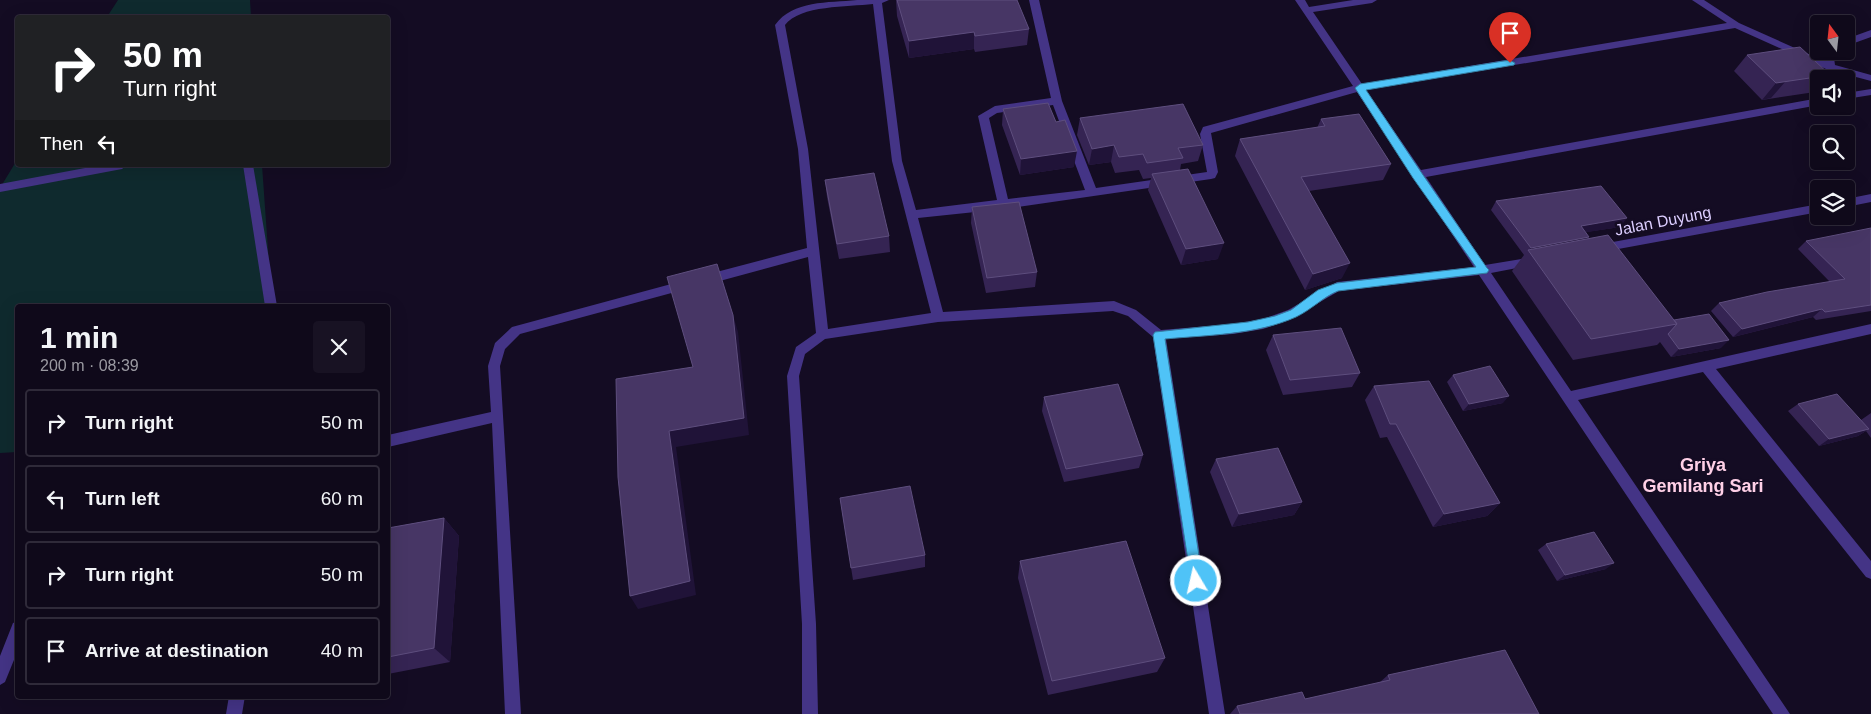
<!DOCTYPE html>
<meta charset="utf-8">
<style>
body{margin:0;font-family:Helvetica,sans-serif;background:#181223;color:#f1f3f6;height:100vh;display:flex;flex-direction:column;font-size:19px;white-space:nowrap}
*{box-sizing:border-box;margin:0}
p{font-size:16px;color:#9b9aa2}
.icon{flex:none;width:28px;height:28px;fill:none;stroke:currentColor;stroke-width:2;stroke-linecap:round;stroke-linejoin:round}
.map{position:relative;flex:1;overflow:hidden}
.details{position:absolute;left:15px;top:304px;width:375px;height:395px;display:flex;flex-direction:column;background:#0f091a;border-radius:5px;box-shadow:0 5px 20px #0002,0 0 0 1px #2f2a39}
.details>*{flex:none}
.hud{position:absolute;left:15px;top:15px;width:375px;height:152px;border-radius:5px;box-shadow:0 5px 20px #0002,0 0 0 1px #2f2a39;background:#202124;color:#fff;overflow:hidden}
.needle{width:32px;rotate:345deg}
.tools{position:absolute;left:1810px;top:15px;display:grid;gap:10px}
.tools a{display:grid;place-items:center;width:45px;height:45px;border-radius:5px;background:#0f091a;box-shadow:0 5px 20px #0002,0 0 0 1px #2f2a39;font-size:25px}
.pin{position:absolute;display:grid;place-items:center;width:42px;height:42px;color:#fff;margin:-51px -21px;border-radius:50% 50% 50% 0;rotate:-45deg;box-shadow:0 0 5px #0007}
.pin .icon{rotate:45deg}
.me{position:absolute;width:55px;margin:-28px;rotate:351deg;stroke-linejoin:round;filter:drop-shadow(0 0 4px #0008)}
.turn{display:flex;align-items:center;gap:18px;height:105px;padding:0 25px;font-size:22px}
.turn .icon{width:65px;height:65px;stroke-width:2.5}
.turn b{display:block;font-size:35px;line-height:42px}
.then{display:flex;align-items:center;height:48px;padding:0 25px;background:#0003;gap:10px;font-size:19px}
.round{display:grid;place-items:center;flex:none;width:52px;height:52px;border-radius:5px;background:#181223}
.head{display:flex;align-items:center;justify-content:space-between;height:85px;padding:0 25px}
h1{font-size:30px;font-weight:700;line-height:38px}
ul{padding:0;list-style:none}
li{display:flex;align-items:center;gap:15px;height:68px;margin:0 10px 8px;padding:0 15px;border:2px solid #2f2a39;border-radius:5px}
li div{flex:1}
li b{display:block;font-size:19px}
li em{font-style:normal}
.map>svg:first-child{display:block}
</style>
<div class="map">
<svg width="1871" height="714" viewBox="0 0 1871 714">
<rect width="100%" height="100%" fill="#140c23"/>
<path fill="#0f2a2e" d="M 118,0 L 250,0 L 251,17 L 107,17 Z
M 17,160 L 18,165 L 262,165 L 272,306 L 18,306 L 17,452 L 0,453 L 0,188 Z"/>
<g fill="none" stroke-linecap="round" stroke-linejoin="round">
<path fill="#443486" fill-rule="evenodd" d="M 857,0 L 889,0 L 882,3 L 902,161 L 916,210 L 997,200 L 978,116 L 995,106 L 1051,98 L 1029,0 L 1039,0 L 1062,101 L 1096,188 L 1207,172 L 1200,134 L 1203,127 L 1353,86 L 1295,0 L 1305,0 L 1309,7 L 1353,0 L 1377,0 L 1372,3 L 1313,12 L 1362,84 L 1727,23 L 1692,0 L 1704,0 L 1739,23 L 1824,61 L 1828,51 L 1838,51 L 1834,58 L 1835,65 L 1871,75 L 1871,81 L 1826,69 L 1735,28 L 1366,90 L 1421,170 L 1819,98 L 1819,105 L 1426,177 L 1485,265 L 1533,257 L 1537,258 L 1539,261 L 1537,264 L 1491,273 L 1571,391 L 1871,324 L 1871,334 L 1716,369 L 1871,561 L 1871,579 L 1866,577 L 1703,372 L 1578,400 L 1790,714 L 1773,714 L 1479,275 L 1339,291 L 1289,320 L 1263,329 L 1233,334 L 1166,339 L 1225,714 L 1209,714 L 1153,337 L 1128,316 L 1113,311 L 938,322 L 825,339 L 805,354 L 799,376 L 816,624 L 818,714 L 802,714 L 802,624 L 787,376 L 796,347 L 816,333 L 808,257 L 705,285 L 701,283 L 699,280 L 701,277 L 705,275 L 807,248 L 798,149 L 775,25 C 793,0 828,3 857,0 ZM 873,4 L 892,161 L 931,313 L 828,329 L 808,149 L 785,25 C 800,5 848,7 873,4 ZM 1357,92 L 1474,267 L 1337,282 L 1288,310 L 1263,319 L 1233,324 L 1161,330 L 1136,310 L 1114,301 L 943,312 L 918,218 L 1004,209 L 1211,179 L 1215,178 L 1218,172 L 1211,133 ZM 1053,105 L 1085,190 L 1008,199 L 989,118 L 997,113 Z
M 1871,30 L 1871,37 L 1846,46 L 1846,39 Z
M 1871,89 L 1871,95 L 1846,99 L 1846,93 Z
M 101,165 L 127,165 L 122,169 L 0,192 L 0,184 Z
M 243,165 L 253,165 L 277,306 L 265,306 Z
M 1871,194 L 1871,202 L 1846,207 L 1846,199 Z
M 1819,204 L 1819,212 L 1602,252 L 1596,248 L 1602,244 Z
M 686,280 L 690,282 L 692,285 L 690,288 L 520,334 L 505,349 L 500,366 L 521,714 L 505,714 L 492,423 L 388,447 L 388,435 L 491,412 L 488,366 L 495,343 L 512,327 Z
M 18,621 L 18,650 L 5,682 L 0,685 L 0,656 L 13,623 Z
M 229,696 L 245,696 L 242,714 L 226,714 Z"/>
</g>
<path fill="#352453" d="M 896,0 L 1029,29 L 1027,45 L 975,52 L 974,49 L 909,58 L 897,16 Z
M 1747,55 L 1830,75 L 1827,79 L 1819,79 L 1819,88 L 1815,92 L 1762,100 L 1734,71 Z
M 1003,109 L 1074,167 L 1020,175 L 1002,125 Z
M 1080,118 L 1203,145 L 1198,161 L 1181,164 L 1180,170 L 1218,259 L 1181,265 L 1148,190 L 1151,178 L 1143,179 L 1139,170 L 1115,173 L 1111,162 L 1089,165 L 1077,135 Z
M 1321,119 L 1391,164 L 1383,180 L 1309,191 L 1342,278 L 1305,290 L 1235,156 L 1240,139 L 1317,128 Z
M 825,180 L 889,236 L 890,252 L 839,259 L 827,197 Z
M 1496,201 L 1620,227 L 1586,232 L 1588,238 L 1674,320 L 1721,348 L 1671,357 L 1660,342 L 1657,345 L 1573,360 L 1512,271 L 1524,255 L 1491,210 Z
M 972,207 L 1037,272 L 1035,287 L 986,293 L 971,223 Z
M 1871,228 L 1871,311 L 1816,320 L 1813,317 L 1733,337 L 1711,311 L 1719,303 L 1830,282 L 1798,249 L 1806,241 Z
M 1273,335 L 1360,373 L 1352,387 L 1283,395 L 1266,350 Z
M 1453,375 L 1503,403 L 1463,411 L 1447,382 Z
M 1374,386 L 1500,503 L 1487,516 L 1433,527 L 1387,437 L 1380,438 L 1365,400 Z
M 1044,397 L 1143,455 L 1139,468 L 1064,482 L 1042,411 Z
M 1798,404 L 1861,420 L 1871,413 L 1871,438 L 1866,431 L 1858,436 L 1819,446 L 1788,411 Z
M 1216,459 L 1302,502 L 1294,515 L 1232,527 L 1210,472 Z
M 840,498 L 925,555 L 925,567 L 853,580 Z
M 444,518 L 459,536 L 450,662 L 388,674 L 388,528 Z
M 1546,544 L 1606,569 L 1557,581 L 1538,550 Z
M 1020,561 L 1165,658 L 1157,672 L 1048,695 L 1018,578 Z
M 1388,675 L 1539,714 L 1230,714 L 1237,706 L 1305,699 L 1379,683 Z"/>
<path fill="#201338" d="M 974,32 L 974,49 L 909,58 L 909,41 Z
M 1785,82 L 1771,98 L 1762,100 L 1776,83 Z
M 1114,145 L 1111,162 L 1089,165 L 1092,149 Z
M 1077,151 L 1074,167 L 1020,175 L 1021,159 Z
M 1627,218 L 1620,227 L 1575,234 L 1581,226 Z
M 1589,237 L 1583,245 L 1529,251 L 1531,248 Z
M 1224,243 L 1218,259 L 1181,265 L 1186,249 Z
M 1350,263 L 1342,278 L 1305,290 L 1313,274 Z
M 1822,309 L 1813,317 L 1733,337 L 1742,329 Z
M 733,315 L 738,332 L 749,435 L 676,447 L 696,595 L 638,609 L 630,596 L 669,431 Z
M 1729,340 L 1721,348 L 1671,357 L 1679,349 Z
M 1509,396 L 1503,403 L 1463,411 L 1469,404 Z
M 1869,429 L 1858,436 L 1819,446 L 1829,439 Z
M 388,451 L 389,452 L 388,464 Z
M 1302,502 L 1294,515 L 1232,527 L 1239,514 Z
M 1500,503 L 1487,516 L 1433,527 L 1444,514 Z
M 444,518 L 459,536 L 450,662 L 434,648 Z
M 1614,563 L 1606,569 L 1557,581 L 1565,575 Z"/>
<path fill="#473665" stroke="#5e4e7e" d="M 897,0 L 1017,0 L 1029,29 L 975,36 L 974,32 L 909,41 Z
M 1800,47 L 1830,75 L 1776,83 L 1747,55 Z
M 1048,103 L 1056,122 L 1065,120 L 1077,151 L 1021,159 L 1003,109 Z
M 1183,104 L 1203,145 L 1178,148 L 1183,158 L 1147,163 L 1143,154 L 1119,157 L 1114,145 L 1092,149 L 1080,118 Z
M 1359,114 L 1391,164 L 1301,177 L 1350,263 L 1313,274 L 1240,139 L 1325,126 L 1321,119 Z
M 1188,169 L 1224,243 L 1186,249 L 1152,174 Z
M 874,173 L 889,236 L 837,244 L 825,180 Z
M 1601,186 L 1627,218 L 1581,226 L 1589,237 L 1531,248 L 1496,201 Z
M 1019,202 L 1037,272 L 987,278 L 972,207 Z
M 1871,228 L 1871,305 L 1825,312 L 1822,309 L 1742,329 L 1719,303 L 1767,292 L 1845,279 L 1806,241 Z
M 1608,235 L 1677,324 L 1591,339 L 1528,250 Z
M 717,264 L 733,315 L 744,418 L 669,431 L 690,581 L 630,596 L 618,477 L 616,379 L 693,367 L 667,277 Z
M 1709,314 L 1729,340 L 1679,349 L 1668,334 L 1677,324 L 1674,320 Z
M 1341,328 L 1360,373 L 1290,380 L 1273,335 Z
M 1490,366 L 1509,396 L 1469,404 L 1453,375 Z
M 1429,381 L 1500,503 L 1444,514 L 1396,424 L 1390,424 L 1374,386 Z
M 1118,384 L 1143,455 L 1066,469 L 1044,397 Z
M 1837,394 L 1869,429 L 1829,439 L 1798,404 Z
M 1278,448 L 1302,502 L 1239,514 L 1216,459 Z
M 910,486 L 925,555 L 851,568 L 840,498 Z
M 444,518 L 434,648 L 388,657 L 388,528 Z
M 1594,532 L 1614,563 L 1565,575 L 1546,544 Z
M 1126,541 L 1165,658 L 1052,681 L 1020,561 Z
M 1505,650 L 1539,714 L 1240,714 L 1237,706 L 1302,692 L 1305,699 L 1390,680 L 1388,675 Z"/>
<path fill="#4fc3f7" stroke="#337fa1" d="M 1510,60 L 1515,63 L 1514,65 L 1366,90 L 1421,172 L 1487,268 L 1489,270 L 1487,273 L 1338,291 C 1323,297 1311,310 1296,317 C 1256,335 1208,335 1165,339 L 1203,581 L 1201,586 L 1196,588 L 1192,586 L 1153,335 L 1155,332 L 1248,322 L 1275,316 L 1291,310 L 1318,290 L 1337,283 L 1476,267 L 1413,178 L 1355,88 L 1360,84 Z"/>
<g text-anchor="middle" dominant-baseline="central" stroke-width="5" stroke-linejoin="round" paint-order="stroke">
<g font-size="16" fill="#dcceff" stroke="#140c23">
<text transform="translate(1663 221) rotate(-11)">Jalan Duyung</text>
</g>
<g font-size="18" font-weight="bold" fill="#ffd0e7" stroke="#140c23">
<text x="1703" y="465">Griya<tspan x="1703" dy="21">Gemilang Sari</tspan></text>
</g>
</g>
</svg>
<div class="tools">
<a><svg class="needle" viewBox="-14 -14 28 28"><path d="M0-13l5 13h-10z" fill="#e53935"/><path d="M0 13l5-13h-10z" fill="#9b9aa2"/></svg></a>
<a><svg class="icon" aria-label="sound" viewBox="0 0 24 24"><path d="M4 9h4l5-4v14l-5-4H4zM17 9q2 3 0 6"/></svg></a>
<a><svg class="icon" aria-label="search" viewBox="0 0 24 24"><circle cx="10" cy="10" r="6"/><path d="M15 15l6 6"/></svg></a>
<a><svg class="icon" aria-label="layers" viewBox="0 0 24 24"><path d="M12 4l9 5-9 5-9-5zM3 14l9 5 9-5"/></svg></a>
</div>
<div class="pin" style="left:1510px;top:63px;background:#d93025"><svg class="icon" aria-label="arrive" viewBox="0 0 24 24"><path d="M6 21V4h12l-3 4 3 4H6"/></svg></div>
<svg class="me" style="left:1196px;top:581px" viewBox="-20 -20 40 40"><circle r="17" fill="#4fc3f7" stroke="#fff" stroke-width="3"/><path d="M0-11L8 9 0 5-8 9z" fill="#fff"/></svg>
<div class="hud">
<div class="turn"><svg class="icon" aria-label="right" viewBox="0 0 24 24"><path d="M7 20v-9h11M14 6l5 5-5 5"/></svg><div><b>50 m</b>Turn right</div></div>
<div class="then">Then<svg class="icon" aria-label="left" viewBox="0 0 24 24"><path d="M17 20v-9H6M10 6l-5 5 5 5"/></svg></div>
</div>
<section class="details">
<div class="head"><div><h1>1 min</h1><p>200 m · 08:39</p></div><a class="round"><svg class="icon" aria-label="close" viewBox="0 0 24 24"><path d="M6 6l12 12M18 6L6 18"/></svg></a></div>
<ul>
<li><svg class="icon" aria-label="right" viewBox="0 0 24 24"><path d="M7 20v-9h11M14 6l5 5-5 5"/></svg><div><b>Turn right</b></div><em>50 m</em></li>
<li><svg class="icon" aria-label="left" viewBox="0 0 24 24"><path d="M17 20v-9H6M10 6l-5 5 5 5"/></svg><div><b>Turn left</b></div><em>60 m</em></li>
<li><svg class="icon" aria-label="right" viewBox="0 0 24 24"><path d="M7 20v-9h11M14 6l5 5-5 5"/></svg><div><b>Turn right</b></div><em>50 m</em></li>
<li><svg class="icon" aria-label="arrive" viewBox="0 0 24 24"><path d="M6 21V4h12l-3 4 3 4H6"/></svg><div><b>Arrive at destination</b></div><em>40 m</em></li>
</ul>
</section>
</div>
